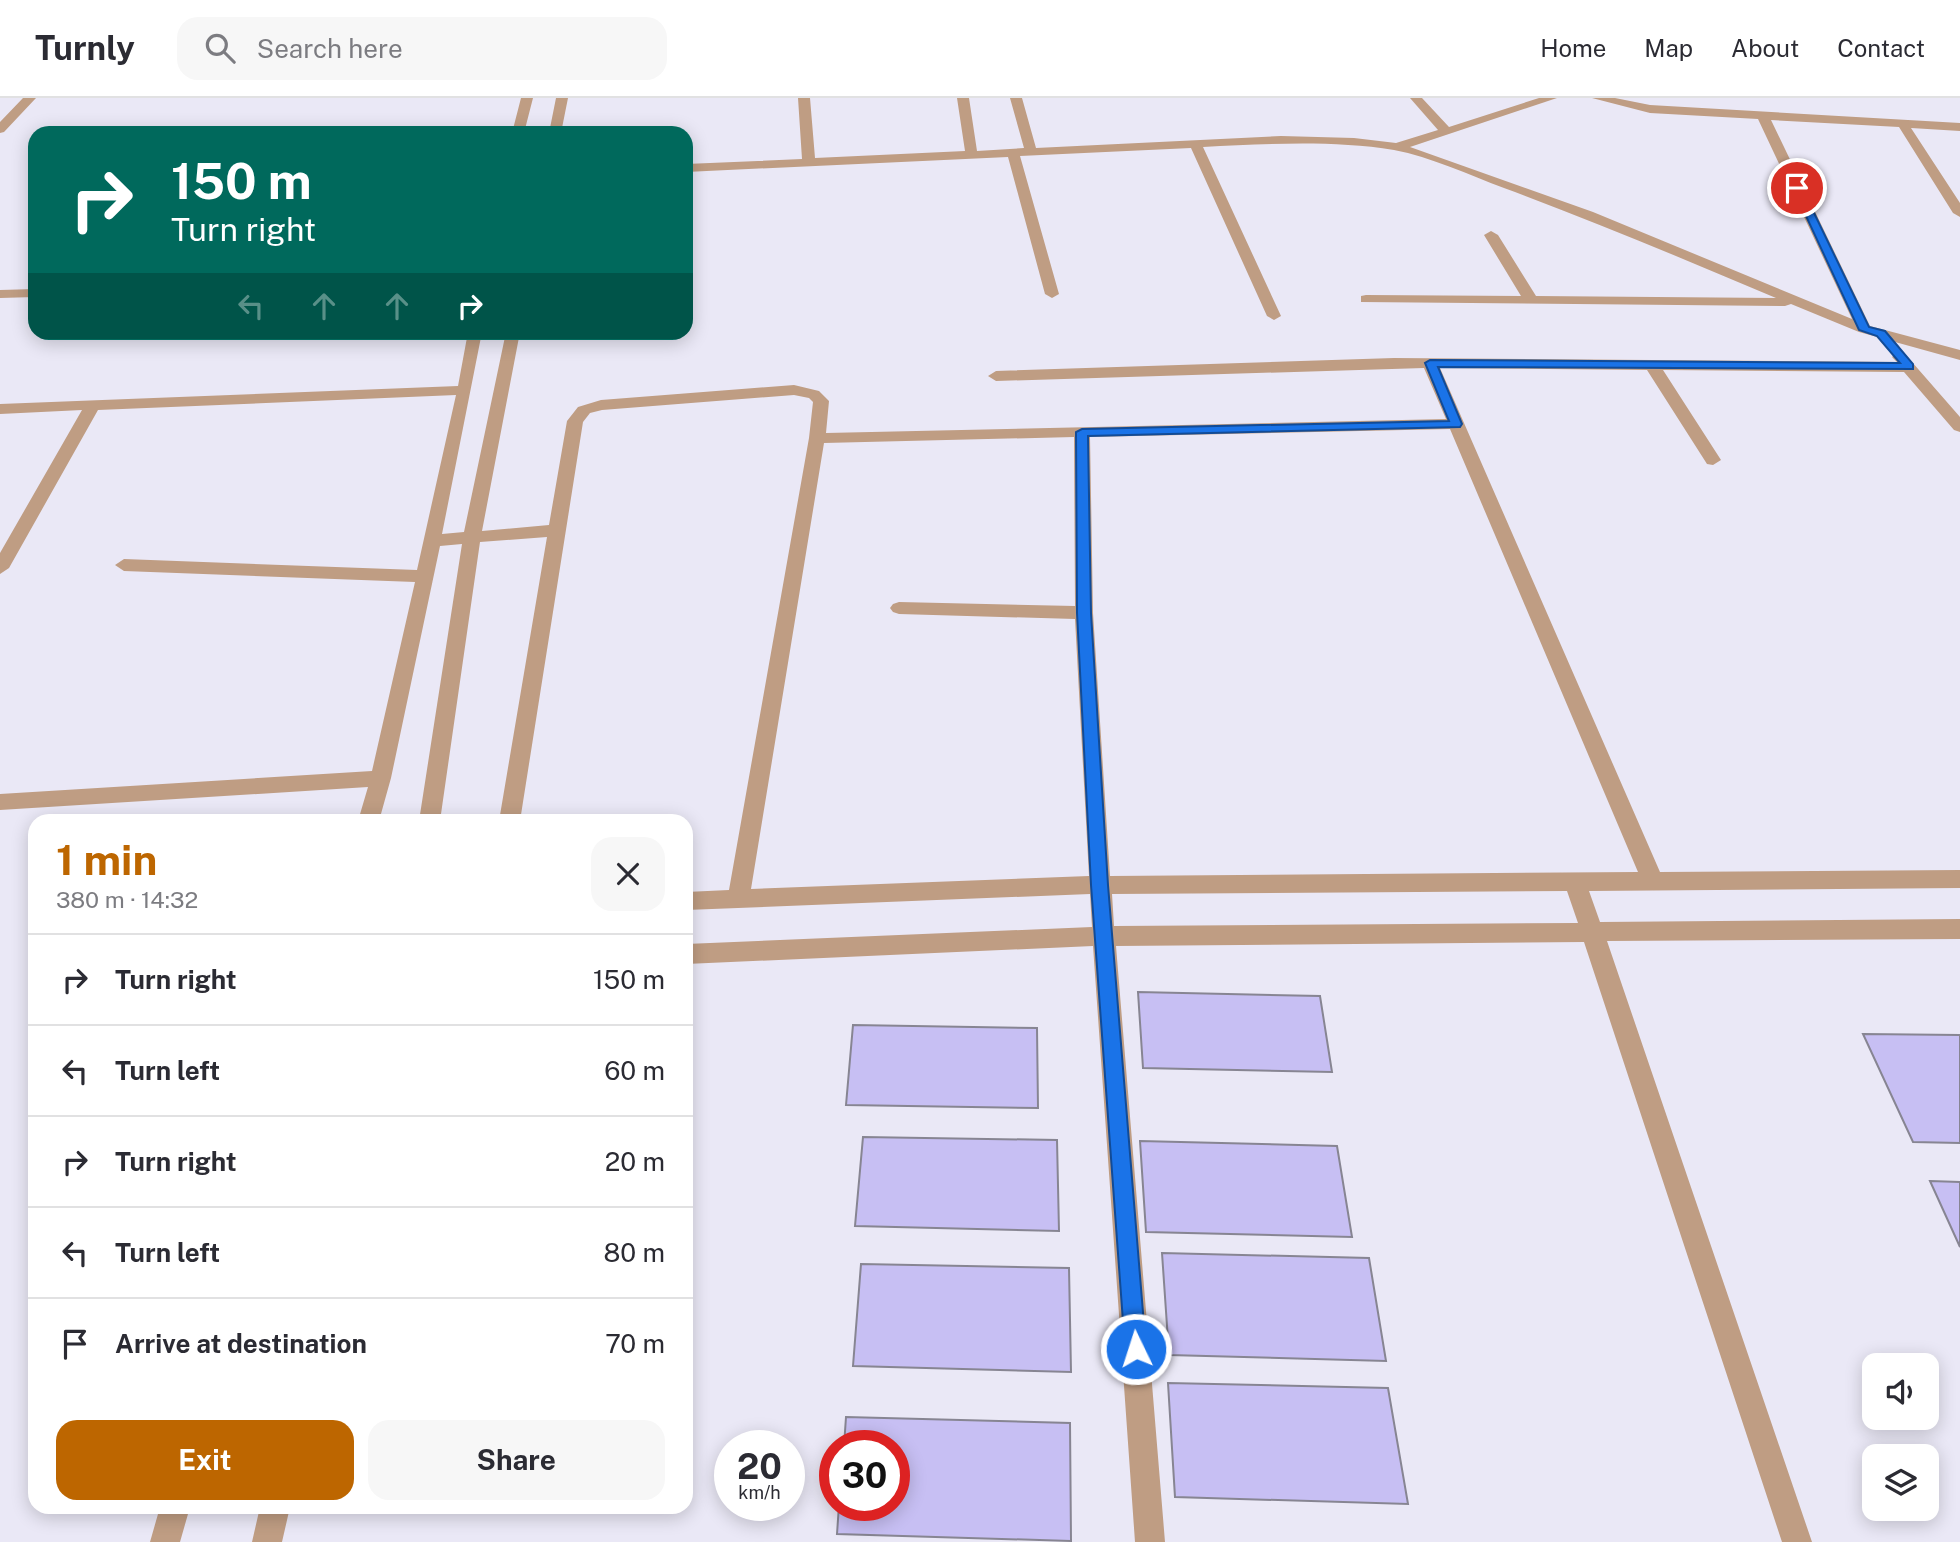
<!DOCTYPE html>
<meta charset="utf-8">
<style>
body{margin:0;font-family:"Public Sans",sans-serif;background:#f7f7f7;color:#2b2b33;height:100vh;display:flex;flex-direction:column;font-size:26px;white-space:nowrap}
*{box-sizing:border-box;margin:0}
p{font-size:23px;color:#7c7c81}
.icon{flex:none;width:38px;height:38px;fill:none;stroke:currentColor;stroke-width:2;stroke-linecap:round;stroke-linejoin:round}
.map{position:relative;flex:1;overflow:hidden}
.side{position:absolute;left:28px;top:716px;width:665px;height:700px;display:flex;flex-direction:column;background:#fff;border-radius:21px;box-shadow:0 4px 18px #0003}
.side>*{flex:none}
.banner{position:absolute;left:28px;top:28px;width:665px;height:214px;border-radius:21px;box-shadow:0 4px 18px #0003;background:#00695c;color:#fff;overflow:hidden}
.tools{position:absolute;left:1862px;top:1255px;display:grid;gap:14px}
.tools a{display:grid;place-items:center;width:77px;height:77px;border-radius:14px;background:#fff;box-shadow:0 4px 18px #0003;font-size:35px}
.speed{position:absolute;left:714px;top:1332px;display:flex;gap:14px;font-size:35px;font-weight:700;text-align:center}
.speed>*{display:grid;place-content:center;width:91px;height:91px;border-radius:50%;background:#fff;box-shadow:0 4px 18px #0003;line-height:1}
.speed small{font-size:18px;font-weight:400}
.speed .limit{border:10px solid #d22;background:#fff;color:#111}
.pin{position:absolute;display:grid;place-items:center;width:60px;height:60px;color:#fff;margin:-30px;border:4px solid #fff;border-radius:50%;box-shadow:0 2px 7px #0007}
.me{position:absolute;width:77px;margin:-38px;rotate:356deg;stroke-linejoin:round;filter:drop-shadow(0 0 5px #0008)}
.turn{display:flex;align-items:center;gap:24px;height:147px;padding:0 28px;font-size:32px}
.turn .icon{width:91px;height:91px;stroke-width:2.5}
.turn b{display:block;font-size:49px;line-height:60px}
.lanes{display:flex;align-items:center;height:66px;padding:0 28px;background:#0003;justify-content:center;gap:35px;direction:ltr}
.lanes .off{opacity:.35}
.round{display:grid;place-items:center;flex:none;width:74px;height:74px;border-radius:21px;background:#f7f7f7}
.headline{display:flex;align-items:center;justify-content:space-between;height:119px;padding:0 28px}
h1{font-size:42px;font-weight:700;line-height:52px;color:#bd6600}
.cta{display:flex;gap:14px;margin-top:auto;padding:14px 28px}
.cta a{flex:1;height:80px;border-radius:21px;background:#bd6600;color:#fff;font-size:28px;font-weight:700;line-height:80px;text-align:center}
.cta a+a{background:#f7f7f7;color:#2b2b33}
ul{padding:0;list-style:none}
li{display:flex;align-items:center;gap:21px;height:91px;padding:0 28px;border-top:2px solid #e1e1e2}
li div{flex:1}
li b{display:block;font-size:26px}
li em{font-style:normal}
header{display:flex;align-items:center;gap:42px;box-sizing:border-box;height:98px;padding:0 35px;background:#fff;border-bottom:2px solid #e1e1e2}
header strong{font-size:33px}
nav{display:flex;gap:38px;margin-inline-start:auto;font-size:24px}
.search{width:490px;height:63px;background:#f7f7f7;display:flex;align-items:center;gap:18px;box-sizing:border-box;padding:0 24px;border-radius:21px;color:#7c7c81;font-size:26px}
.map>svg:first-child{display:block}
</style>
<header>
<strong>Turnly</strong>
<div class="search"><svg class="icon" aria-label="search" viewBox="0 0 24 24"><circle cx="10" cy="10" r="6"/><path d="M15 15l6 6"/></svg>Search here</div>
<nav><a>Home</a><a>Map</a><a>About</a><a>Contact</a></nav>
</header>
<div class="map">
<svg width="1960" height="1444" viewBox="0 0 1960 1444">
<rect width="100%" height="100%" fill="#eae8f6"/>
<path fill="#c7bff3" stroke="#878592" stroke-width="2" d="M 1138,894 L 1320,898 L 1332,974 L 1143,970 Z
M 853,927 L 1037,930 L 1038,1010 L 846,1007 Z
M 1863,936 L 1960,937 L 1960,1045 L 1913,1044 Z
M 863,1039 L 1057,1042 L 1059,1133 L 855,1128 Z
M 1140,1043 L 1337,1048 L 1352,1139 L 1146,1134 Z
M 1930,1083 L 1960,1084 L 1960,1149 Z
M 1162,1155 L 1369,1160 L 1386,1263 L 1169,1257 Z
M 861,1166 L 1069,1170 L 1071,1274 L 853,1268 Z
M 1168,1285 L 1388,1290 L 1408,1406 L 1175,1399 Z
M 846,1319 L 1070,1325 L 1071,1443 L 837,1436 L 839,1407 L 894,1407 L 894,1348 L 844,1348 Z"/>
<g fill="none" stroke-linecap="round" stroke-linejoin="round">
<path fill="#bf9d83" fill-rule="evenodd" d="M 23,0 L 36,0 L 4,34 L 0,35 L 0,24 Z
M 521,0 L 533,0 L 524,35 L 512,35 Z
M 556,0 L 568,0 L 561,35 L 549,35 Z
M 798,0 L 810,0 L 815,60 L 965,53 L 957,0 L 969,0 L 977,53 L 1024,50 L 1010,0 L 1022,0 L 1036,50 L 1281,38 L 1354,40 L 1396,45 L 1438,32 L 1410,0 L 1422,0 L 1449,29 L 1539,0 L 1557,0 L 1410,49 L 1593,114 L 1852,221 L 1758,21 L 1650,15 L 1592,0 L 1615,0 L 1650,7 L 1960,25 L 1960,33 L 1911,30 L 1960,105 L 1960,119 L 1953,115 L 1899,29 L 1771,22 L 1870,228 L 1960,252 L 1960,262 L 1859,234 L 1791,206 L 1785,208 L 1361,204 L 1361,198 L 1366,197 L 1521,198 L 1484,137 L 1491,133 L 1498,137 L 1536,198 L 1776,200 C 1686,162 1596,124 1504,90 C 1469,77 1431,59 1394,52 C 1331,42 1266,46 1203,49 L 1281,218 L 1274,222 L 1267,218 L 1191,50 L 1020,58 L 1059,196 L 1052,200 L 1045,196 L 1008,59 L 686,74 L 686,66 L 802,61 Z
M 35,191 L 35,199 L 0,200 L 0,192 Z
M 468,234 L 482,234 L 442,436 L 464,434 L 506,234 L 520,234 L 482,433 L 549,427 L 567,323 L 578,309 L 601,302 L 794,287 L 819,293 L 829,303 L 826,335 L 1446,321 L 1424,270 L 996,283 L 988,278 L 996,273 L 1394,260 L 1897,264 L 1892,259 L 1895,256 L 1905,256 L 1960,319 L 1960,334 L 1954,332 L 1904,274 L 1663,272 L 1721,362 L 1713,367 L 1707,366 L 1647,272 L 1440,270 L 1660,774 L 1960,772 L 1960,790 L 1589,793 L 1600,824 L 1960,821 L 1960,841 L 1607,843 L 1812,1444 L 1782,1444 L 1584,844 L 1116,848 L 1165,1444 L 1135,1444 L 1093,848 L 686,866 L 686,846 L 1092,829 L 1090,796 L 686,812 L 686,794 L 729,792 L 809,340 L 813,304 L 809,300 L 794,297 L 602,312 L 590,315 L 583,324 L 520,723 L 499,723 L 547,439 L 480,444 L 440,723 L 419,723 L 462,446 L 440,448 L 391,680 L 379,723 L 358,723 L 368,689 L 0,712 L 0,696 L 372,673 L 415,484 L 124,473 L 115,467 L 124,461 L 417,472 L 456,297 L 98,312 L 9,470 L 0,476 L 0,455 L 82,312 L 0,316 L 0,306 L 458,288 ZM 1450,331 L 1638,774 L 1110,778 L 1093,515 L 1090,339 ZM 1074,339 L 1075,508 L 899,504 L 893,506 L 890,510 L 893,514 L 899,516 L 1075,521 L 1089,778 L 751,791 L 824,345 ZM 1567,793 L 1578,825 L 1114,828 L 1112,796 Z
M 160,1409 L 190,1409 L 180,1444 L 150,1444 Z
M 260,1409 L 290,1409 L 282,1444 L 252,1444 Z"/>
</g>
<path fill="#1a73e8" stroke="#114b97" stroke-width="2" d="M 1797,87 L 1802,90 L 1869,229 L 1885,233 L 1913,266 L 1913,271 L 1438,269 L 1462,326 L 1460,329 L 1088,338 L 1091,515 L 1108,787 L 1146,1251 L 1143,1259 L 1136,1262 L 1128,1259 L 1125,1251 L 1091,787 L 1077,515 L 1076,334 L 1082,331 L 1449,323 L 1425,265 L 1430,262 L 1900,265 L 1877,238 L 1859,232 L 1793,90 Z"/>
</svg>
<div class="tools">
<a><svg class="icon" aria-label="sound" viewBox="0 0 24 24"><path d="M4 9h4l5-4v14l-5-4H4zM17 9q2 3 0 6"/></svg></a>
<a><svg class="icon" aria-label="layers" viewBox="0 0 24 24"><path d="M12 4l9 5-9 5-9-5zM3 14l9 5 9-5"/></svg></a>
</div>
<div class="speed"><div>20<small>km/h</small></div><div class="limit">30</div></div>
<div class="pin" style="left:1797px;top:90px;background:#d93025"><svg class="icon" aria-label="arrive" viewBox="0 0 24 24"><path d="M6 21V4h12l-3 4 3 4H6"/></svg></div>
<svg class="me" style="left:1136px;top:1251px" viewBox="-20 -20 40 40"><circle r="17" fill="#1a73e8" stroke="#fff" stroke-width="3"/><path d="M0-11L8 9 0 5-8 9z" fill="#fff"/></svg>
<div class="banner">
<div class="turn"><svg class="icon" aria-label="right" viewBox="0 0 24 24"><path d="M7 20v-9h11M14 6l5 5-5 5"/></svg><div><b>150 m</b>Turn right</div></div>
<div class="lanes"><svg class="icon off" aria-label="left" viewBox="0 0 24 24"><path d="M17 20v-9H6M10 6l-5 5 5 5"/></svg><svg class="icon off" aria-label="ahead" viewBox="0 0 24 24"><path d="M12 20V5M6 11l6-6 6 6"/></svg><svg class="icon off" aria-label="ahead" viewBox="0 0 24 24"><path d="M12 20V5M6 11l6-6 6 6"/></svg><svg class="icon" aria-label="right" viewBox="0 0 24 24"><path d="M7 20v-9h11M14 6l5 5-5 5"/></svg></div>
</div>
<section class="side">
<div class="headline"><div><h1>1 min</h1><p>380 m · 14:32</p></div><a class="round"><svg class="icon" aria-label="close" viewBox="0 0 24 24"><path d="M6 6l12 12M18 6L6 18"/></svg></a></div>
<ul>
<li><svg class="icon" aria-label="right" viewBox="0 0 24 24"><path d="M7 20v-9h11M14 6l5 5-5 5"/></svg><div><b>Turn right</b></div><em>150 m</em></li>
<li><svg class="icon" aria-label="left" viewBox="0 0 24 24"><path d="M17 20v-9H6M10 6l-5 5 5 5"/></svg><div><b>Turn left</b></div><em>60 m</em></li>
<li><svg class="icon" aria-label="right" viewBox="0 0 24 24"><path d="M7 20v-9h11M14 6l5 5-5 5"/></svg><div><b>Turn right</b></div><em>20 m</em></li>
<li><svg class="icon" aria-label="left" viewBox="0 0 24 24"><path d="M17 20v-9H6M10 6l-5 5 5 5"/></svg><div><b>Turn left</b></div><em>80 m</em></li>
<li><svg class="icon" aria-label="arrive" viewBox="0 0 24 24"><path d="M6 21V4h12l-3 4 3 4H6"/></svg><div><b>Arrive at destination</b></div><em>70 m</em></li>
</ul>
<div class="cta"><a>Exit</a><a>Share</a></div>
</section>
</div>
